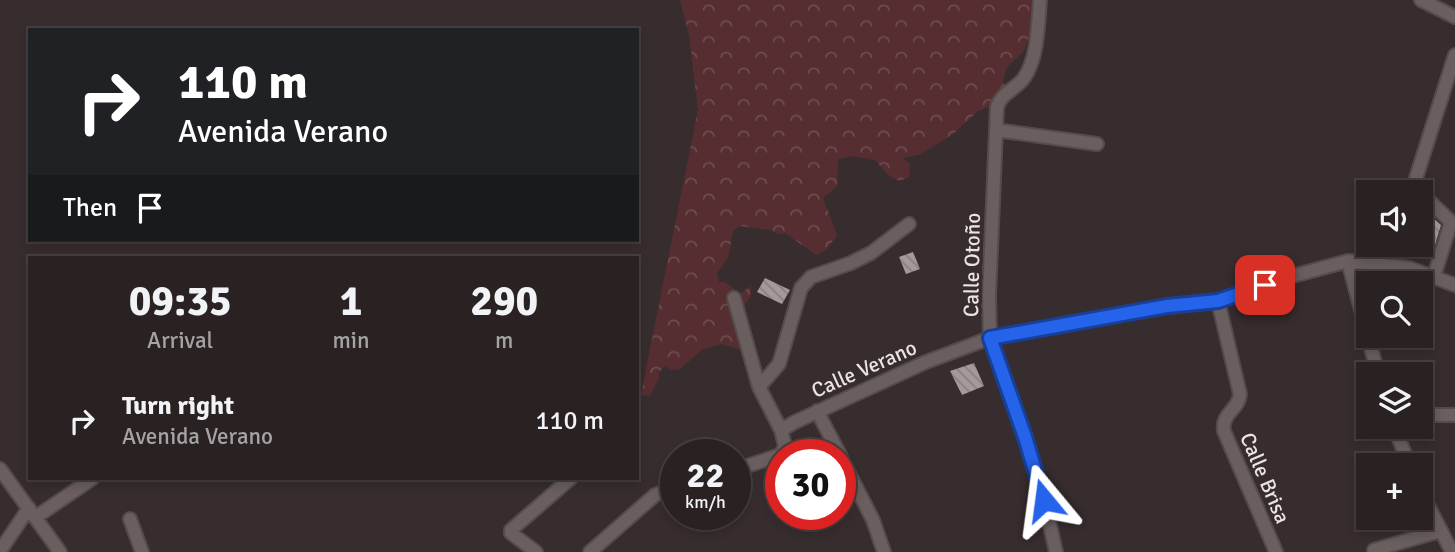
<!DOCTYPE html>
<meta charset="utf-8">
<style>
body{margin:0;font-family:Signika,sans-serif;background:#362f2f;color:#f1f3f6;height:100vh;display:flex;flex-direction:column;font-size:26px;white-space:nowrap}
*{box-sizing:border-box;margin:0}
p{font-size:23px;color:#a5a4a5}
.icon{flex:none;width:38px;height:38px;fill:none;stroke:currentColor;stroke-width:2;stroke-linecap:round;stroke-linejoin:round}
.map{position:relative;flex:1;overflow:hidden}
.drawer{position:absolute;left:28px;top:256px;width:611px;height:224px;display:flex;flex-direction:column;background:#2a2222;border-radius:0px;box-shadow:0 4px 10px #0003,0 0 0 2px #463f40}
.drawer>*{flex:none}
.hud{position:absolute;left:28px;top:28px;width:611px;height:214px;border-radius:0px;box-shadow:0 4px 10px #0003,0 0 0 2px #463f40;background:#202124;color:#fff;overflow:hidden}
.controls{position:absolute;left:1356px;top:180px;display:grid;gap:14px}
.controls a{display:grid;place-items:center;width:77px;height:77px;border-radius:0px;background:#2a2222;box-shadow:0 4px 10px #0003,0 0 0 2px #463f40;font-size:35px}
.speed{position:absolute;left:660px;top:439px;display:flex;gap:14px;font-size:35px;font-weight:700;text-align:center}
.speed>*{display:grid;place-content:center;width:91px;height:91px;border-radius:50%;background:#2a2222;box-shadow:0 4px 10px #0003,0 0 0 2px #463f40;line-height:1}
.speed small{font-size:18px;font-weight:400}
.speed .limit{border:10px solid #d22;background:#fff;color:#111}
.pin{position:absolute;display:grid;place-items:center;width:60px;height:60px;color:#fff;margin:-30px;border-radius:14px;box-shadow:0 4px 10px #0006}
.me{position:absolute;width:77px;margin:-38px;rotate:344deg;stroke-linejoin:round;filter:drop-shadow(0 0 5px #0008)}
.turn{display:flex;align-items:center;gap:24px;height:147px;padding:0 35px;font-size:32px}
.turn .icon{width:91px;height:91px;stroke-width:2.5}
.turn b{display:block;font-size:49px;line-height:60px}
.then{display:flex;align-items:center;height:66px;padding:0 35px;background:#0003;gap:14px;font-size:26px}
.eta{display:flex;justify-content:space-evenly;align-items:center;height:119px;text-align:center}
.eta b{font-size:42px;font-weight:700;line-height:49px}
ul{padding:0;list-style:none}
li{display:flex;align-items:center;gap:21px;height:91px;padding:0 35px}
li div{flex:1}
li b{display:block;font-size:26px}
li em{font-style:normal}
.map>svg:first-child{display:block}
</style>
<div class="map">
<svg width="1455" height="552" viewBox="0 0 1455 552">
<defs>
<pattern id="forest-crowns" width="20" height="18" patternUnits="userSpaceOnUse" patternTransform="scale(1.75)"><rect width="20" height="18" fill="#562e31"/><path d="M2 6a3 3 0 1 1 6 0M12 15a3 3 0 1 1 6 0" fill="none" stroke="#6e4c4f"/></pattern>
<pattern id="building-back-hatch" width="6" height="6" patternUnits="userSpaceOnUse" patternTransform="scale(1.75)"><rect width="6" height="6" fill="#a69999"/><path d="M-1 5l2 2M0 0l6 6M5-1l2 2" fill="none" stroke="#898080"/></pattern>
</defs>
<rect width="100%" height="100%" fill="#382d2e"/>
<path fill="url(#forest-crowns)" d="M 680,0 L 1041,0 L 1024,51 L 1006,68 L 1003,83 L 1011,90 L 996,104 L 978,111 L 952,135 L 921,154 L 903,158 L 910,164 L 909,177 L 900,181 L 889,176 L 875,160 L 852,156 L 838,159 L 837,186 L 823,198 L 837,235 L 827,249 L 816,255 L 785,233 L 778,234 L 770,230 L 739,226 L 733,231 L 728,258 L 717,273 L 719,282 L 725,282 L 740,294 L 751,286 L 751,296 L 744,306 L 748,337 L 739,349 L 721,344 L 703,349 L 680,369 L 671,370 L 665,366 L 659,372 L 659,377 L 650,396 L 641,395 L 647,364 L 698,110 L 689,35 Z"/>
<path fill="url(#building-back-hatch)" d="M 1430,215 L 1441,225 L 1433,252 L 1420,247 Z
M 1370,245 L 1386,245 L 1385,256 L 1369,255 Z
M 913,252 L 920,269 L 906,274 L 899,257 Z
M 765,278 L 790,290 L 782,304 L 757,292 Z
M 974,363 L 984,386 L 962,395 L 950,371 Z"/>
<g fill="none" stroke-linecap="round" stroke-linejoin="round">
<defs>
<path id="minor" d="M 1040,0 C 1038,24 1038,58 1024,78 C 1015,90 1002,92 997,107 L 989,296 L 990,338 L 1041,486 L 1056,552
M 1421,0 L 1455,17
M 996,130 L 1097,144
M 1348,261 L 1378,374
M 1434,276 L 1451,222 L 1419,191 L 1416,185 L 1416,178 L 1455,55
M 734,298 L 759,387 L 781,430
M 1218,301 L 1240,394 C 1239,410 1221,413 1224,431 L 1276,552
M 759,387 L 779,364 L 801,288 L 811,277 L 851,263 L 871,253 L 909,224
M 817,411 L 840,455
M 1421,415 L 1455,415
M 1394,427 L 1410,466
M 781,455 L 785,446 L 781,430 L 795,422 L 926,362 L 990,338 L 1167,306 L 1218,301 L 1289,277 L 1348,261 L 1409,268 L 1455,285
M 840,456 L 873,520 L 884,552
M 0,469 L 60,552
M 735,470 L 780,455
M 1421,492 L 1452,552
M 36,517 L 93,478
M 130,519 L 142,552
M 1374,550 L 1440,531
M 0,551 L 29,508
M 536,552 L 511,533 L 511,530 L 571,478
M 590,552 L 655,495 L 676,486"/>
</defs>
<use href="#minor" stroke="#544c4c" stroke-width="16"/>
<use href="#minor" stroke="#6a5e5e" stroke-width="12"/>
</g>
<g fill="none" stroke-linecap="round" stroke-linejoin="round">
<defs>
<path id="route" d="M 1044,500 L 1025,437 L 990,338 L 1167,306 L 1218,301 L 1265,285"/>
</defs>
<use href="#route" stroke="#184099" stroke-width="18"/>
<use href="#route" stroke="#2563eb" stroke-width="12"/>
</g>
<g text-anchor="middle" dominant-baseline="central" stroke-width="7" stroke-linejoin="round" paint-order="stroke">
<g font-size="21" fill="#ebe4e4" stroke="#382d2e">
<text transform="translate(972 265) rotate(-89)">Calle Otoño</text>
<text transform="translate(864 369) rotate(-24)">Calle Verano</text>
<text transform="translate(1265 478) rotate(67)">Calle Brisa</text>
</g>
</g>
</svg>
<div class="controls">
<a><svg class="icon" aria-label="sound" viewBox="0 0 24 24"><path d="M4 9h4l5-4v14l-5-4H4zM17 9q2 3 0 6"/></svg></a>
<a><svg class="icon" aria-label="search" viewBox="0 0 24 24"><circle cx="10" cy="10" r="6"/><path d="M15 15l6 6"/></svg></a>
<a><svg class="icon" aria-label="layers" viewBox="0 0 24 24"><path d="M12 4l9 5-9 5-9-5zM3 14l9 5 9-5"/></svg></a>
<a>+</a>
</div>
<div class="speed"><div>22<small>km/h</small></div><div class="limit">30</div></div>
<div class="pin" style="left:1265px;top:285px;background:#d93025"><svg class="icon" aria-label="arrive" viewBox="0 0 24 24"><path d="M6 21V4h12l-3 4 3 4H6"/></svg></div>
<svg class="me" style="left:1044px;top:500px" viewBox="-20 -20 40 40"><path d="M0-17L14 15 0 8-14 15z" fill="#2563eb" stroke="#fff" stroke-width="4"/></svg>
<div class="hud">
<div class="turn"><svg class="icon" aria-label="right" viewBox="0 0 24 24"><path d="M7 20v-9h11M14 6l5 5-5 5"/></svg><div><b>110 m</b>Avenida Verano</div></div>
<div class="then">Then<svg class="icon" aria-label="arrive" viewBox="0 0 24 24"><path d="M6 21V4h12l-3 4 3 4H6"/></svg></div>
</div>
<section class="drawer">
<div class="eta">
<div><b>09:35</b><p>Arrival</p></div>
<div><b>1</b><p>min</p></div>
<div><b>290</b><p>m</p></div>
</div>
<ul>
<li><svg class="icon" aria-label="right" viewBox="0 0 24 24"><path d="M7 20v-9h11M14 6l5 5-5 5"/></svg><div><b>Turn right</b><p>Avenida Verano</p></div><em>110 m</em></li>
</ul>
</section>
</div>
